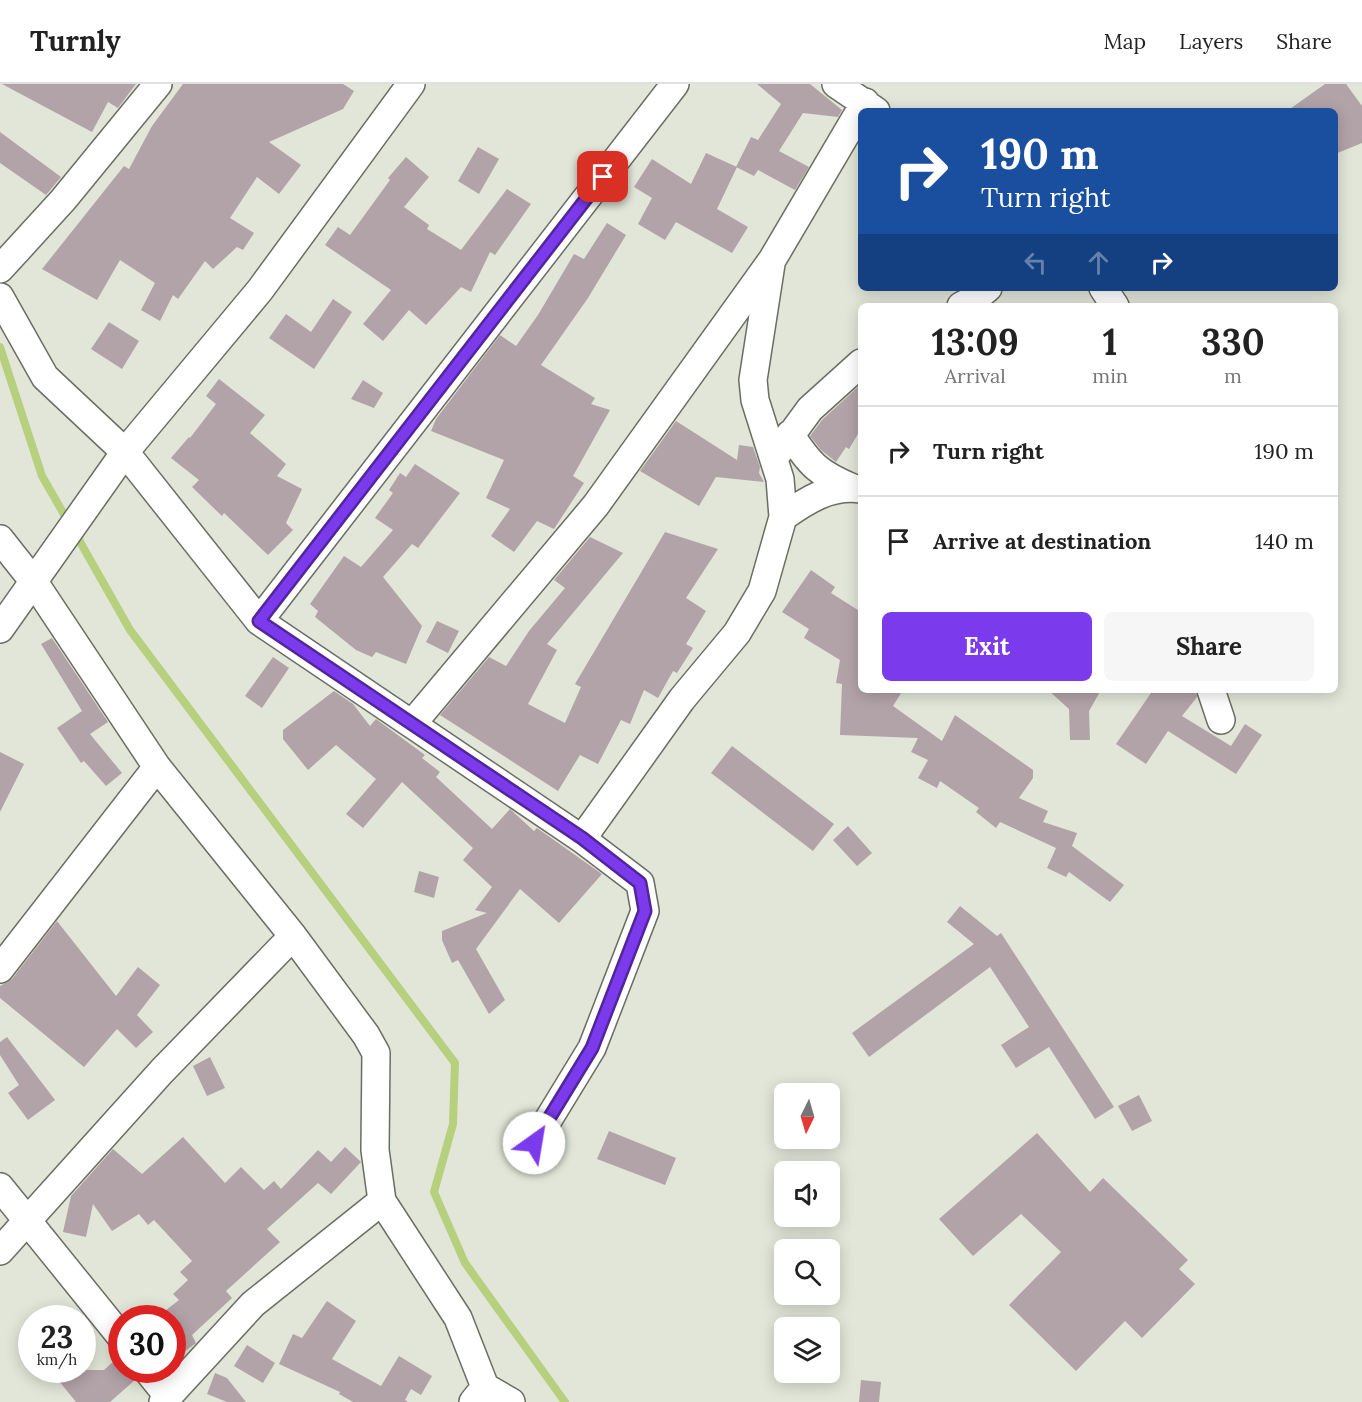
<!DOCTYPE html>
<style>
body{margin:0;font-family:Lora,serif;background:#f6f6f6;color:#222;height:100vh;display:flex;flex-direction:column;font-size:22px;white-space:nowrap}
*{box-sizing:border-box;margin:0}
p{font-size:20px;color:#767676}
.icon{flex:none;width:33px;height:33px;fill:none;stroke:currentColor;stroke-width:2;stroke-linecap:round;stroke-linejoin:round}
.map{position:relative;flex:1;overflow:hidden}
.details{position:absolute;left:858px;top:219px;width:480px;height:390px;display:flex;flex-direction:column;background:#fff;border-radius:9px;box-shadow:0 3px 15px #0003}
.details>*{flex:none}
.top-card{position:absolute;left:858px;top:24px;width:480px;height:183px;border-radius:9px;box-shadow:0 3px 15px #0003;background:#1a4fa0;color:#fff;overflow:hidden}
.needle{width:39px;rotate:185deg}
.controls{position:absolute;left:774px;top:999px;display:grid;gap:12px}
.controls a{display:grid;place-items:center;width:66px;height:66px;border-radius:9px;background:#fff;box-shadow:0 3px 15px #0003;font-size:30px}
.speed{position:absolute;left:18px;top:1221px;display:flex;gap:12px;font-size:30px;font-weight:700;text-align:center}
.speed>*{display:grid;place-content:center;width:78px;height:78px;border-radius:50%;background:#fff;box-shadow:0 3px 15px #0003;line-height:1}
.speed small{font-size:15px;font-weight:400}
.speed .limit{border:9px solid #d22;background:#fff;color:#111}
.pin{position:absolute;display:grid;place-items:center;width:51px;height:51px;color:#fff;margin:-26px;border-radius:12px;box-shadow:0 3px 9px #0006}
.me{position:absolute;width:66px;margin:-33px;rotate:32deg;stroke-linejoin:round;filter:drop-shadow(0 0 4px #0008)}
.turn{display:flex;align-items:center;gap:21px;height:126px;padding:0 24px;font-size:27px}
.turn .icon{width:78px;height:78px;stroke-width:2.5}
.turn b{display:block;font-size:42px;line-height:51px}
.lanes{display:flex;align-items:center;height:57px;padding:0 24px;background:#0003;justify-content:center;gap:30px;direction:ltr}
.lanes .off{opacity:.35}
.eta{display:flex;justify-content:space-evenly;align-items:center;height:102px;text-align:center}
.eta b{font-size:36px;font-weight:700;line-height:42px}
.action{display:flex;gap:12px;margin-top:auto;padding:12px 24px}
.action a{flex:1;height:69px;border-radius:9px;background:#7c3aed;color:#fff;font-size:24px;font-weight:700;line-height:69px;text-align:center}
.action a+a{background:#f6f6f6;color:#222}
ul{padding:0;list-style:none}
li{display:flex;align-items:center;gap:18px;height:90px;padding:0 24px;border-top:2px solid #e0e0e0}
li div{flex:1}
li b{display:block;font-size:22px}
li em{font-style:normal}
header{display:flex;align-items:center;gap:36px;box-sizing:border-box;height:84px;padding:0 30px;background:#fff;border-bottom:2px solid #e0e0e0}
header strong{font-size:28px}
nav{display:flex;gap:33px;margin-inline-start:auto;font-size:21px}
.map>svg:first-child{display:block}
</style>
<header>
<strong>Turnly</strong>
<nav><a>Map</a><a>Layers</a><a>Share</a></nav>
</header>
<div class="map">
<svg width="1362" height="1318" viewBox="0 0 1362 1318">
<rect width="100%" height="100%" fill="#e1e6d8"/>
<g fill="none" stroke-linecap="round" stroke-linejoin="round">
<path stroke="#b6d07d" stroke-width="8" d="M 0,263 L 42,392 L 69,439
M 75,449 L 130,546 L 455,979 L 453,1040 L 434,1108 L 465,1179 L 565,1318"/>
</g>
<path fill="#b2a3a8" d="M 2,0 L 136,0 L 118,24 L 108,18 L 92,48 Z
M 183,0 L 343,0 L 354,7 L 343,25 L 269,58 L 301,81 L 279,110 L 257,93 L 230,134 L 254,149 L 243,166 L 237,163 L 213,185 L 205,177 L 178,215 L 173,211 L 160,237 L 141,226 L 155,199 L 120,176 L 97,216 L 42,185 L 124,82 L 129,85 L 152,42 Z
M 757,0 L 810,0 L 842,26 L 838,33 L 803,29 L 779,67 L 809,83 L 795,106 L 758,86 L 754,92 L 736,83 L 751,53 L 758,56 L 781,20 Z
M 1325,0 L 1346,0 L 1362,22 L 1362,59 L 1335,70 L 1335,27 L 1287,27 Z
M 0,48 L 61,93 L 46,111 L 0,79 Z
M 478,63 L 499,75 L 479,110 L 458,97 Z
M 706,69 L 737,83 L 717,125 L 748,143 L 732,169 L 676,138 L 665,156 L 638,140 L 652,114 L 634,103 L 652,75 L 691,100 Z
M 406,73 L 429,93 L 404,123 L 429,141 L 427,145 L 461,166 L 507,105 L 531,120 L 495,171 L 490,168 L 471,208 L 461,203 L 426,241 L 409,226 L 383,257 L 363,240 L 391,206 L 325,161 L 338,143 L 350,151 L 390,96 L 388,94 Z
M 607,139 L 626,151 L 588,214 L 541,281 L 595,314 L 591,320 L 610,326 L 573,392 L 584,399 L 554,445 L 537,437 L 514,468 L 491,452 L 510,425 L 486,414 L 504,376 L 431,347 L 436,335 L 500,251 L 516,262 L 538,231 L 574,170 L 584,175 Z
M 333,215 L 352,228 L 314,285 L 269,254 L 286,230 L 311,248 Z
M 109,238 L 139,257 L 122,285 L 91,265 Z
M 219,295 L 265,331 L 250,349 L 286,380 L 277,392 L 302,405 L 286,439 L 293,446 L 268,471 L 224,429 L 222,432 L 192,403 L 199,396 L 171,374 L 189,353 L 190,354 L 216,320 L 206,312 Z
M 363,296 L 383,309 L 374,324 L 351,315 Z
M 860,301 L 861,345 L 849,365 L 846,363 L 836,378 L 821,366 L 810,352 L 822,336 Z
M 676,337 L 737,376 L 739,361 L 753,363 L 760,383 L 759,389 L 764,398 L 716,393 L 699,422 L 640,387 Z
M 415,380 L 460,409 L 418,464 L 412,460 L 383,493 L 422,542 L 406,580 L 376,568 L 372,573 L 356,566 L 315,533 L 318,527 L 310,520 L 344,472 L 361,483 L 393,446 L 375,434 L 393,409 L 389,406 L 400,389 L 406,393 Z
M 665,448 L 718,465 L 686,514 L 706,527 L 686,560 L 693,564 L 677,589 L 673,587 L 658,614 L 644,606 L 630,640 L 621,636 L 598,680 L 580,671 L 558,707 L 440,631 L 489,573 L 506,582 L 529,547 L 565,504 L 554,496 L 590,453 L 623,469 L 547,560 L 557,566 L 528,620 L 565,639 L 581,603 L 575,600 Z
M 811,486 L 835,503 L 831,509 L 861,528 L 861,606 L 903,606 L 893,622 L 942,657 L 955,631 L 1033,686 L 1033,694 L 1019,714 L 1048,727 L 1043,738 L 1077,749 L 1072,762 L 1124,801 L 1110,818 L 1069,788 L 1066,793 L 1047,784 L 1056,764 L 1000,738 L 996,744 L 976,728 L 979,724 L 940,697 L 937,704 L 918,694 L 928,676 L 911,668 L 918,654 L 840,651 L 842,600 L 836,599 L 840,576 L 804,554 L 809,545 L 782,528 Z
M 437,537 L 459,547 L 448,569 L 426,558 Z
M 52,554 L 108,638 L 90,650 L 122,689 L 106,702 L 84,677 L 81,679 L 57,644 L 82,627 L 41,560 Z
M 273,573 L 289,584 L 262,624 L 245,612 Z
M 1048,606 L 1101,606 L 1089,627 L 1090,656 L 1070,656 L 1069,625 Z
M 1153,606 L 1196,606 L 1197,613 L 1182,632 L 1231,662 L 1245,640 L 1262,651 L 1236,690 L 1168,647 L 1146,680 L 1116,660 Z
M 334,607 L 353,620 L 370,642 L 376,635 L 425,671 L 422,674 L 440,688 L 436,693 L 492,745 L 510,725 L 534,747 L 537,744 L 602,790 L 559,839 L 520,805 L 476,865 L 505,916 L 489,930 L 458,876 L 452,879 L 442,856 L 442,847 L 487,829 L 475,826 L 492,803 L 463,776 L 473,764 L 402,698 L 363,744 L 346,730 L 376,695 L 336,661 L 308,686 L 283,655 L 283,646 Z
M 732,662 L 834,740 L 813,767 L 711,689 Z
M 0,668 L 24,680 L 0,728 Z
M 848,742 L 872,769 L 857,782 L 833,756 Z
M 419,787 L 439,793 L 434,814 L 414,808 Z
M 960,822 L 997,852 L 1001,849 L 1114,1023 L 1095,1035 L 1049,963 L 1016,984 L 1001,961 L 1029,943 L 990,883 L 869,973 L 852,949 L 974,860 L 947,838 Z
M 57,837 L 116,912 L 138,883 L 160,901 L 137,931 L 153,948 L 136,964 L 117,945 L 84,983 L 0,914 L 0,902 L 12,895 Z
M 7,953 L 55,1016 L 28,1036 L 8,1009 L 19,1001 L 0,971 L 0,958 Z
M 210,973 L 225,1004 L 207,1012 L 193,982 Z
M 1139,1011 L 1152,1037 L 1132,1047 L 1118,1022 Z
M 609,1047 L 676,1074 L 665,1101 L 597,1075 Z
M 1037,1049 L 1090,1108 L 1103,1094 L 1188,1176 L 1179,1185 L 1195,1200 L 1142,1254 L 1125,1237 L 1076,1287 L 1009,1221 L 1061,1168 L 1021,1130 L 973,1172 L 939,1135 Z
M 183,1053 L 225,1099 L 241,1083 L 264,1106 L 274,1097 L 281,1105 L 318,1066 L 331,1078 L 345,1063 L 361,1078 L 331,1110 L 318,1099 L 267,1145 L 280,1158 L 226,1207 L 232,1214 L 192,1251 L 196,1259 L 172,1277 L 172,1234 L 156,1234 L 179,1216 L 173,1210 L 188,1196 L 180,1188 L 192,1177 L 154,1136 L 148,1141 L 139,1130 L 112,1147 L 93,1120 L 86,1153 L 63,1148 L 71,1112 L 113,1065 L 142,1090 Z
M 327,1217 L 356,1237 L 332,1275 L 381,1302 L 399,1272 L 432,1292 L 421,1311 L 411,1305 L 405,1316 L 408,1318 L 353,1318 L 339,1310 L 340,1308 L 279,1280 L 293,1250 L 302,1254 Z
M 247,1261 L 275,1279 L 263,1299 L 234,1282 Z
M 116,1275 L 122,1281 L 122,1286 L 126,1286 L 135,1296 L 110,1318 L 76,1318 L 50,1286 L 104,1286 Z
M 215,1289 L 227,1294 L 246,1318 L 227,1318 L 207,1310 Z
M 861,1296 L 881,1298 L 879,1318 L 859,1318 Z"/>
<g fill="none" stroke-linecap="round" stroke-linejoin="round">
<defs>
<path id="minor" d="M 836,0 L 876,27
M 0,185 L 63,116 L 158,0
M 1103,204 L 1115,222
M 0,213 L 45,293 L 125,368 L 259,537 L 582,755 L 640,799 L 645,827 L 592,964 L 534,1059
M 961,222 L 976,214 L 988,204
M 790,350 C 810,381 819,390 853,404
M 774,374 L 810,325 L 861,279
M 783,433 C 807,416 830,401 861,405
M 0,455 L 34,498 L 157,683 L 293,852 L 366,951 L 376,969 L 375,1066 L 382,1117 L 253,1220 L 163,1318
M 259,537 L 675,0
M 0,545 L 125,368 L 260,206 L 411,0
M 1211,606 L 1221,636
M 412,640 L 596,421 L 772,176 L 865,18
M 582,755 L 682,615 L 737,549 L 762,507 L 783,433 L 780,395 L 755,316 L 753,296 L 771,180
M 0,885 L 157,683
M 0,1103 L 122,1254
M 382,1117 L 458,1234 L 485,1303
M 0,1167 L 162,987 L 293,852
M 147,1286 L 168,1312
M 473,1318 L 485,1303 L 511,1318"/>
</defs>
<use href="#minor" stroke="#6a6e62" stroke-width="30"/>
<use href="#minor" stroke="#fff" stroke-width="27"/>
</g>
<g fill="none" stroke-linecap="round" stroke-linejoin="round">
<defs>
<path id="route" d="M 534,1059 L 592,964 L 645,827 L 640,799 L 582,754 L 259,537 L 603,93"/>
</defs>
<use href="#route" stroke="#51269a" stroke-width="15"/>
<use href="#route" stroke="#7c3aed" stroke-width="10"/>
</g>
</svg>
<div class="controls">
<a><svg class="needle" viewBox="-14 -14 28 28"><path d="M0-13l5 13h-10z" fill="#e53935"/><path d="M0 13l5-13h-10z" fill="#767676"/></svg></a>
<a><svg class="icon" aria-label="sound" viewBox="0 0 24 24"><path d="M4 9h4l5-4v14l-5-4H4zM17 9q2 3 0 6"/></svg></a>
<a><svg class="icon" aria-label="search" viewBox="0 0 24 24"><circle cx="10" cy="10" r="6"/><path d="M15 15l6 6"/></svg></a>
<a><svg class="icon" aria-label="layers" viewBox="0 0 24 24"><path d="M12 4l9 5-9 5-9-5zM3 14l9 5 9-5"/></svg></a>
</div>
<div class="speed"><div>23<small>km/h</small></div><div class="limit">30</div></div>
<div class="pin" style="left:603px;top:93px;background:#d93025"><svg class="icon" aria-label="arrive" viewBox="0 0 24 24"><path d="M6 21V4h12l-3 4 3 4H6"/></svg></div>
<svg class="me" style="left:534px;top:1059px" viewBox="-20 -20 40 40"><circle r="19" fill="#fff"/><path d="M0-13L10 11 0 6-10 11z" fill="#7c3aed"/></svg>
<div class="top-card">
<div class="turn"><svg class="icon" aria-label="right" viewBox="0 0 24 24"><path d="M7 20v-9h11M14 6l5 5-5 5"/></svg><div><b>190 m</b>Turn right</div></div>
<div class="lanes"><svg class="icon off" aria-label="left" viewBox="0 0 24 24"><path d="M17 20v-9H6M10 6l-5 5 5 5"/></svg><svg class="icon off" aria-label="ahead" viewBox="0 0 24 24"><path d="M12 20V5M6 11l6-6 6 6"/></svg><svg class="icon" aria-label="right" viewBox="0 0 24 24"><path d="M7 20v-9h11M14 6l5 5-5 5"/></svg></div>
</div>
<section class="details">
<div class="eta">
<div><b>13:09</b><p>Arrival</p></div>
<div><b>1</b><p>min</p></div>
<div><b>330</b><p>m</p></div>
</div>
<ul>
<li><svg class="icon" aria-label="right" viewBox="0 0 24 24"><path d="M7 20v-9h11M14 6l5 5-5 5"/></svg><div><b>Turn right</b></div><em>190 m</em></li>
<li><svg class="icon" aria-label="arrive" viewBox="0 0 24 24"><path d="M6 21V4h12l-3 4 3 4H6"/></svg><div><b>Arrive at destination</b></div><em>140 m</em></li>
</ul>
<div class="action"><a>Exit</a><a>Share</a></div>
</section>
</div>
